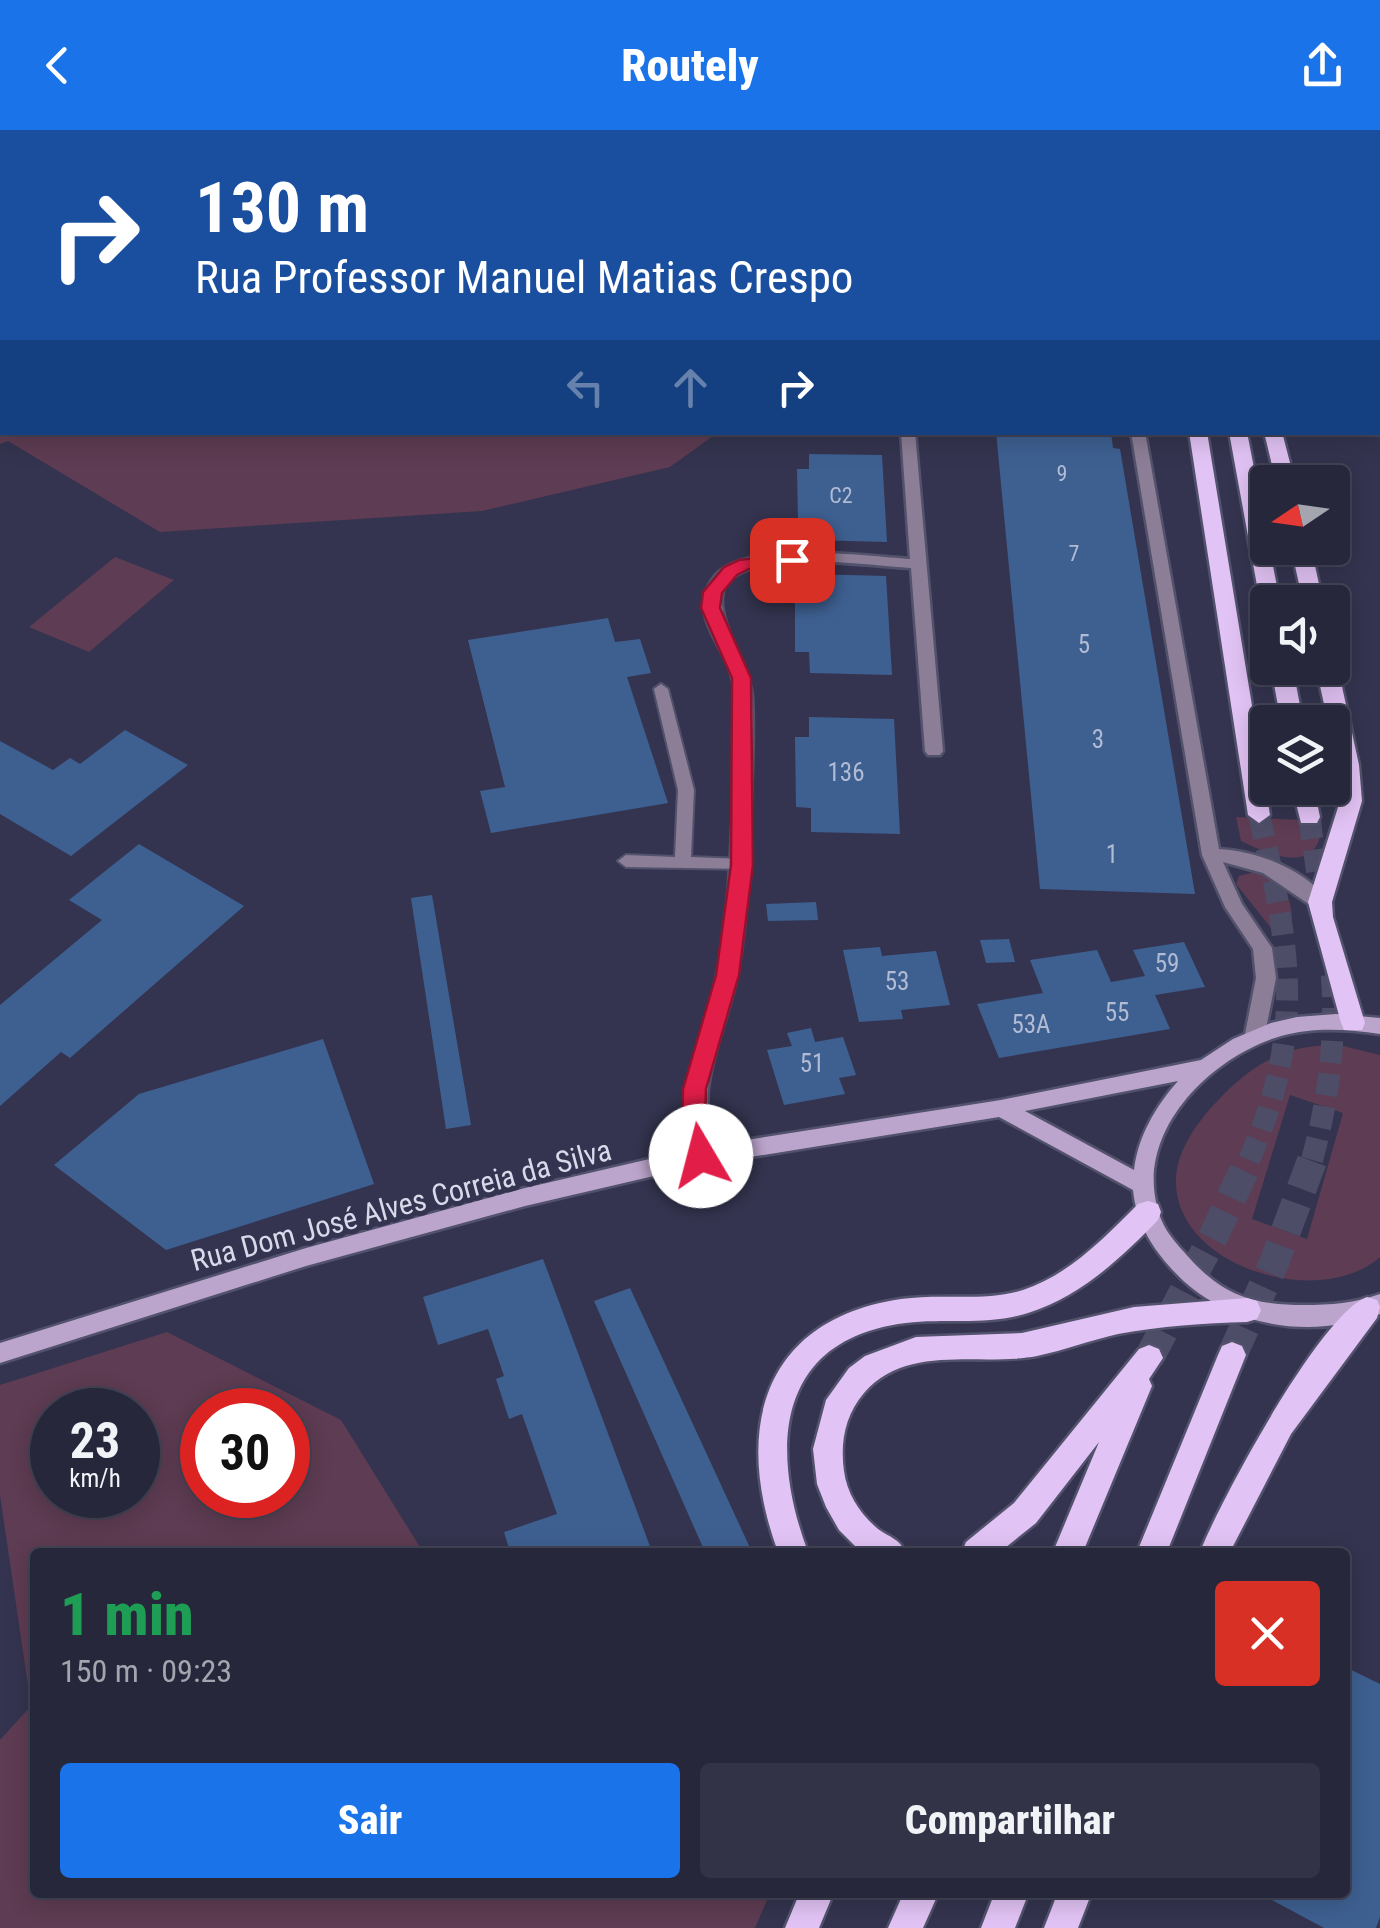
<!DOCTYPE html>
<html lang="pt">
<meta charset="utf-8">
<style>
body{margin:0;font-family:"Roboto Condensed",sans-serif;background:#333347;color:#f1f3f6;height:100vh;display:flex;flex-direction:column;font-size:38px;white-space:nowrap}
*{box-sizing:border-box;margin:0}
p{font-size:32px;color:#a4a5af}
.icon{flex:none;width:55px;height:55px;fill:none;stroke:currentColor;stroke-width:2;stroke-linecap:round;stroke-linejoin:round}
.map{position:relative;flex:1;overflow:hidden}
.panel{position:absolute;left:30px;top:1418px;width:1320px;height:350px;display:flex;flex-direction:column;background:#27273c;border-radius:10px;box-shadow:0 5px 25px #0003,0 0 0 2px #434456}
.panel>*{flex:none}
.guide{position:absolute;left:0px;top:0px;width:1380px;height:305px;box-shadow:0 5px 25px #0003,0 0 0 2px #434456;background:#1a4fa0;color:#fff;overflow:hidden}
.needle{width:65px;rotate:257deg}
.fabs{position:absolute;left:1250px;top:335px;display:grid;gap:20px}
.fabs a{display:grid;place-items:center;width:100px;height:100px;border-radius:10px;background:#27273c;box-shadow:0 5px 25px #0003,0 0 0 2px #434456;font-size:50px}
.speed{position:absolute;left:30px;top:1258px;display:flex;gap:20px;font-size:50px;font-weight:700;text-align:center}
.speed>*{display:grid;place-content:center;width:130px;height:130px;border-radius:50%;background:#27273c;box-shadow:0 5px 25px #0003,0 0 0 2px #434456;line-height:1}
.speed small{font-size:25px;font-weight:400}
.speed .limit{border:15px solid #d22;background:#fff;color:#111}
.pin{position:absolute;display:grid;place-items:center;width:85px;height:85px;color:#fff;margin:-42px;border-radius:20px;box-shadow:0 5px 15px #0006}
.me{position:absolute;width:110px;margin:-55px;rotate:352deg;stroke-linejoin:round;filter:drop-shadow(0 0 8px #0008)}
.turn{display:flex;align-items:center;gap:35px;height:210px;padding:0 30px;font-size:45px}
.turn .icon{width:130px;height:130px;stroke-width:2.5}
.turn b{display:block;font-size:70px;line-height:85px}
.lanes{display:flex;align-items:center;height:95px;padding:0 30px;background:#0003;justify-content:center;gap:50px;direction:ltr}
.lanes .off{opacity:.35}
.round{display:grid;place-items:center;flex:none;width:105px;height:105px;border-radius:10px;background:#333347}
.headline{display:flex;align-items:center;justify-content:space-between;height:170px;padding:0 30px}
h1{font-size:60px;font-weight:800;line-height:75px;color:#1e9e55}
.action{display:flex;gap:20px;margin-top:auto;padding:20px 30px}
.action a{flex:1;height:115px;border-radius:10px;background:#1a73e8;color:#fff;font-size:40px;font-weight:800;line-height:115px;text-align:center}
.action a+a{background:#333347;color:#f1f3f6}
header{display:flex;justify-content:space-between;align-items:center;height:130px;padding:0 30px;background:#1a73e8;color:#fff;font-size:45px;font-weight:800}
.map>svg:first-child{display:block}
</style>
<header><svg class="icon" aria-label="back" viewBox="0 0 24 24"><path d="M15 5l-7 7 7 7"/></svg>Routely<svg class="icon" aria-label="share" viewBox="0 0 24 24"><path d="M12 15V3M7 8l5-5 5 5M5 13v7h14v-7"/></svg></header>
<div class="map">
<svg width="1380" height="1798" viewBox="0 0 1380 1798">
<rect width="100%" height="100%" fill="#343450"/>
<path fill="#5e3c53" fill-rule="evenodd" d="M 0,0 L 536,2 L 2,2 L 2,302 L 717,303 L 670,337 L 482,381 L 160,402 L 8,311 L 0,314 Z
M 115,427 L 174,450 L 89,522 L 29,497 Z
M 1236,687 L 1322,691 C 1321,746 1274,727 1241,711 Z
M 1255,742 C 1283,754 1293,766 1292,795 L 1271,798 L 1236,754 L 1239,746 Z
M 1339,915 L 1380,925 L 1380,1127 C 1319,1181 1173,1136 1176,1049 C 1177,1017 1202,986 1224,964 C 1258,930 1290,914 1339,915 ZM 1290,965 L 1343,983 L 1307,1109 L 1252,1089 Z
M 167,1202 L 341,1290 L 423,1422 L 35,1422 L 35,1762 L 770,1763 L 755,1798 L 0,1798 L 0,1610 L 31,1576 L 0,1365 L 0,1255 ZM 138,1280 L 138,1365 L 52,1365 L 52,1280 ZM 288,1280 L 288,1365 L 202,1365 L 202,1280 Z"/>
<path fill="#3e6091" d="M 996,302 L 1111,302 L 1113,318 L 1120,319 L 1195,764 L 1040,759 Z
M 809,324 L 882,325 L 887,412 L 811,410 L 811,391 L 798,391 L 797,339 L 809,339 Z
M 808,444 L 886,446 L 892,545 L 810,543 L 809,522 L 795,522 L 795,462 L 808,462 Z
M 608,488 L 615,512 L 640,509 L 651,543 L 627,547 L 668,673 L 491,703 L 480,661 L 505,657 L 468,510 Z
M 809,587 L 894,589 L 900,704 L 811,702 L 811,678 L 796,677 L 795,607 L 809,607 Z
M 125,600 L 188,635 L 71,726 L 0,684 L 0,611 L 53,640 L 70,628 L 80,634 Z
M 139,714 L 244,776 L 70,928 L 61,922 L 0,976 L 0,875 L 102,790 L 69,770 Z
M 432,765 L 471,995 L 446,999 L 411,768 Z
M 816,772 L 818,790 L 768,791 L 766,774 Z
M 1009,809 L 1015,832 L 986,833 L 980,810 Z
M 1184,812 L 1205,857 L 1155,865 L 1170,899 L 999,928 L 977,874 L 1043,863 L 1030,830 L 1097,820 L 1111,852 L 1145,846 L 1133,820 Z
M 880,817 L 882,826 L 936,821 L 950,875 L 901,880 L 903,889 L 859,892 L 843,820 Z
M 811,898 L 815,912 L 843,907 L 856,945 L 839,948 L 845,964 L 784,975 L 767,920 L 792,916 L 787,903 Z
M 323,909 L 374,1054 L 166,1120 L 54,1035 L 139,964 Z
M 543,1129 L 651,1419 L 642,1422 L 510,1422 L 504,1402 L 557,1384 L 522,1284 L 509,1289 L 496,1249 L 504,1246 L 488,1199 L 438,1215 L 423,1167 Z
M 630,1158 L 752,1422 L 705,1422 L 594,1171 Z
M 1345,1537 L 1380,1554 L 1380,1787 L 1376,1798 L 1324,1798 L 1257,1762 L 1345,1762 Z"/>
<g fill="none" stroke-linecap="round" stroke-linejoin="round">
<path stroke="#4d4d67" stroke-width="22" stroke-dasharray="22 11" stroke-linecap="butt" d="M 1309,687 L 1322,774
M 1249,1030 C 1306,900 1290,818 1259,685
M 1312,1030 C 1330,964 1337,902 1331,834"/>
<path stroke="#4d4d67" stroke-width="30" stroke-dasharray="30 15" stroke-linecap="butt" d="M 1232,1225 L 1274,1133 L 1313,1028
M 1149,1228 L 1213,1107 L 1250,1028"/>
<defs>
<path id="lane" d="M 661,554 L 668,559 L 694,660 L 691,727 L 742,729 L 748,731 L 750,735 L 748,739 L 626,737 L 618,731 L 626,725 L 675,727 L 678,660 L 654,559 Z"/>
<path id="street" d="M 556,0 L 569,0 L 570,2 L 558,2 Z
M 901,302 L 915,302 L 943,621 L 940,625 L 928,625 L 925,621 L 911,438 C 870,436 755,418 727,453 C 707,479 750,535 752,567 C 754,600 752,633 751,666 C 750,724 748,782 738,840 C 731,880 713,917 708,958 C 705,977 714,1020 708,1032 L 701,1035 L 694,1032 L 690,1026 C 677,952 705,909 718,840 C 730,779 731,718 734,657 C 735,621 742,578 731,543 C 724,519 703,498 704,472 C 705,462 710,452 716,445 C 749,410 865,426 910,429 Z
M 1131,302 L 1145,302 L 1219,719 C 1258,721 1306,740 1329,772 L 1320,779 L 1313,777 L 1263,743 L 1223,732 L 1242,774 L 1272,818 L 1276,848 L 1265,904 L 1262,910 L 1248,910 L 1245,904 L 1256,848 L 1253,819 L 1225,777 L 1202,725 Z"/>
<path id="secondary" d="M 1336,884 L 1380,888 L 1380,904 C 1347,899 1313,897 1281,906 C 1212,926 1137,999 1157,1076 C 1161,1095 1171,1108 1184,1122 C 1220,1164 1250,1175 1304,1175 C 1331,1175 1355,1173 1380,1164 L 1380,1184 C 1306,1211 1221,1196 1169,1136 C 1149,1113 1136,1090 1133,1060 L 999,987 L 701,1035 L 525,1076 L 306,1136 L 0,1233 L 0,1213 L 306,1118 L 525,1058 L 701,1017 L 1001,970 L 1201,930 L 1233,909 L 1271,893 L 1297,887 ZM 1178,951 C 1156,976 1138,1006 1134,1040 L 1025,981 Z"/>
<path id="primary" d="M 843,0 L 862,0 L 864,2 L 845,2 Z
M 886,0 L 905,0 L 907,2 L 888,2 Z
M 1189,302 L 1207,302 L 1270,685 L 1259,693 L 1248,685 Z
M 1229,302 L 1247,302 L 1280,472 L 1268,472 L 1268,478 L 1260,472 Z
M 1264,302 L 1282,302 L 1295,352 L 1276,352 Z
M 1291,418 L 1311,418 L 1323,472 L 1303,472 Z
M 1332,533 L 1338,538 L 1359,635 L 1362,671 L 1332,772 L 1333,787 L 1365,893 L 1362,900 L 1344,900 L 1341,893 L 1308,772 L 1340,671 L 1332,592 L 1328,592 L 1316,538 L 1332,538 Z
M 1271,538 L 1293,538 L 1303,592 L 1281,592 Z
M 1292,658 L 1314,658 L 1320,687 L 1317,693 L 1301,693 Z
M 1148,1071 L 1158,1074 L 1161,1082 L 1158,1090 C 1120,1129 1081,1166 1028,1183 C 988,1196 947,1188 906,1193 C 774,1209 770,1321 808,1422 L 778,1422 C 734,1303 759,1190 901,1169 C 942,1163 984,1172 1023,1160 C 1069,1145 1105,1107 1138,1074 Z
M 1367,1167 L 1377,1170 L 1380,1177 L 1377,1188 L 1291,1304 L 1230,1422 L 1200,1422 C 1219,1373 1321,1183 1367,1167 Z
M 1247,1168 L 1257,1171 L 1261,1180 L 1257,1189 L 1247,1192 C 1204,1193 1161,1196 1118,1204 C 1091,1210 1065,1220 1037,1226 C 979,1237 908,1213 864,1263 C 845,1285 840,1313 844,1341 C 847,1364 860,1384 878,1399 C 889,1407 900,1409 905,1422 L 861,1422 L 839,1400 L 826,1377 L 817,1354 L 813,1319 L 826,1270 L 849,1238 L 865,1226 L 916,1207 L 1022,1203 L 1134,1177 Z
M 1232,1212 L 1242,1216 L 1246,1225 L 1167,1422 L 1137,1422 L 1218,1225 L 1222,1216 Z
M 1149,1215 L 1159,1219 L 1163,1228 L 1149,1249 L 1152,1256 L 1083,1422 L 1053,1422 L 1099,1312 L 1036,1393 L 1000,1422 L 962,1422 L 966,1412 L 1014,1373 L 1139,1219 Z
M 800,1762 L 834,1762 L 819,1798 L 785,1798 Z
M 904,1762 L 939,1762 L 923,1798 L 888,1798 Z
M 995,1762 L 1029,1762 L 1015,1798 L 981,1798 Z
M 1058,1762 L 1092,1762 L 1078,1798 L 1044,1798 Z"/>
</defs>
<use href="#lane" stroke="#52526c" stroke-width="4"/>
<use href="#street" stroke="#52526c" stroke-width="5"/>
<use href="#secondary" stroke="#52526c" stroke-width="5"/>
<use href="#primary" stroke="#52526c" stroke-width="5"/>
<use href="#lane" fill="#8c7e96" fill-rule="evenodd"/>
<use href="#street" fill="#8c7e96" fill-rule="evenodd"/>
<use href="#secondary" fill="#bca5cc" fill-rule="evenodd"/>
<use href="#primary" fill="#e2c3f5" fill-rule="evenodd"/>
</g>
<path fill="#e11d48" stroke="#92132f" stroke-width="2.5" d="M 792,424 L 801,430 L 799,434 L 749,439 L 737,445 L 722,463 L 720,478 L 751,548 L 753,735 L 739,845 L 706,959 L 705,997 L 713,1026 L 710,1033 L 693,1033 L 682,997 L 683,959 L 716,845 L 731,735 L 732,548 L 701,478 L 703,462 L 724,437 L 739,430 Z"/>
<g text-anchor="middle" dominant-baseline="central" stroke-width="10" stroke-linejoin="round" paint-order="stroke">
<g font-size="22" fill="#b2bbd4">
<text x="1062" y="343">9</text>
<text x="841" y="365">C2</text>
<text x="1074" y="423">7</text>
</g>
<g font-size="25" fill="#b2bbd4">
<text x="1084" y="514">5</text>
<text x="1098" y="609">3</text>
<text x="846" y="642">136</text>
<text x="1112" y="724">1</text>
<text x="1167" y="833">59</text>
<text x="897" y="851">53</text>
<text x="1117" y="882">55</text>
<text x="1031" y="894">53A</text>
<text x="812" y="933">51</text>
</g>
<g font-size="30" fill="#d8d9eb" stroke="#343450">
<text transform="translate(401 1075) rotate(-15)">Rua Dom José Alves Correia da Silva</text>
</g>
</g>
</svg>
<div class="fabs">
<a><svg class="needle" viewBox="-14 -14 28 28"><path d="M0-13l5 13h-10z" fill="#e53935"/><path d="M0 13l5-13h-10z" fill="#a4a5af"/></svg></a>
<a><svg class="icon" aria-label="sound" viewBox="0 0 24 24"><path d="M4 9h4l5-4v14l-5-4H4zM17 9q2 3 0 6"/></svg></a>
<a><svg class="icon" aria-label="layers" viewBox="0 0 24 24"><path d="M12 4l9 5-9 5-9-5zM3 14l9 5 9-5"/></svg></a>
</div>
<div class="speed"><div>23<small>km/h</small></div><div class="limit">30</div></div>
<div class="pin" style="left:792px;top:430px;background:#d93025"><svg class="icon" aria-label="arrive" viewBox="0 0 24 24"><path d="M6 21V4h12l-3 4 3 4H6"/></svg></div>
<svg class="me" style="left:701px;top:1026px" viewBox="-20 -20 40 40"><circle r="19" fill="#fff"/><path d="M0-13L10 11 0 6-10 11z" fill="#e11d48"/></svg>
<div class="guide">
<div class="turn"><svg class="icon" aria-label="right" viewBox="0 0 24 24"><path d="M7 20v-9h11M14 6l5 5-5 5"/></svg><div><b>130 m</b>Rua Professor Manuel Matias Crespo</div></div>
<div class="lanes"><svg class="icon off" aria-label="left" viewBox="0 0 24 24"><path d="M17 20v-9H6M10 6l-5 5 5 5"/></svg><svg class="icon off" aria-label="ahead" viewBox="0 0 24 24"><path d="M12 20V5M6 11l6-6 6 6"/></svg><svg class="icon" aria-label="right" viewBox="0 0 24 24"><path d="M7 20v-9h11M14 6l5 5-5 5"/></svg></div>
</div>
<section class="panel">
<div class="headline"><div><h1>1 min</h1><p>150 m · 09:23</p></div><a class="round" style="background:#d93025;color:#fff"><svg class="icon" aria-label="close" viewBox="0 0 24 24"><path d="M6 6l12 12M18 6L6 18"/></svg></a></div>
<div class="action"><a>Sair</a><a>Compartilhar</a></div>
</section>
</div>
